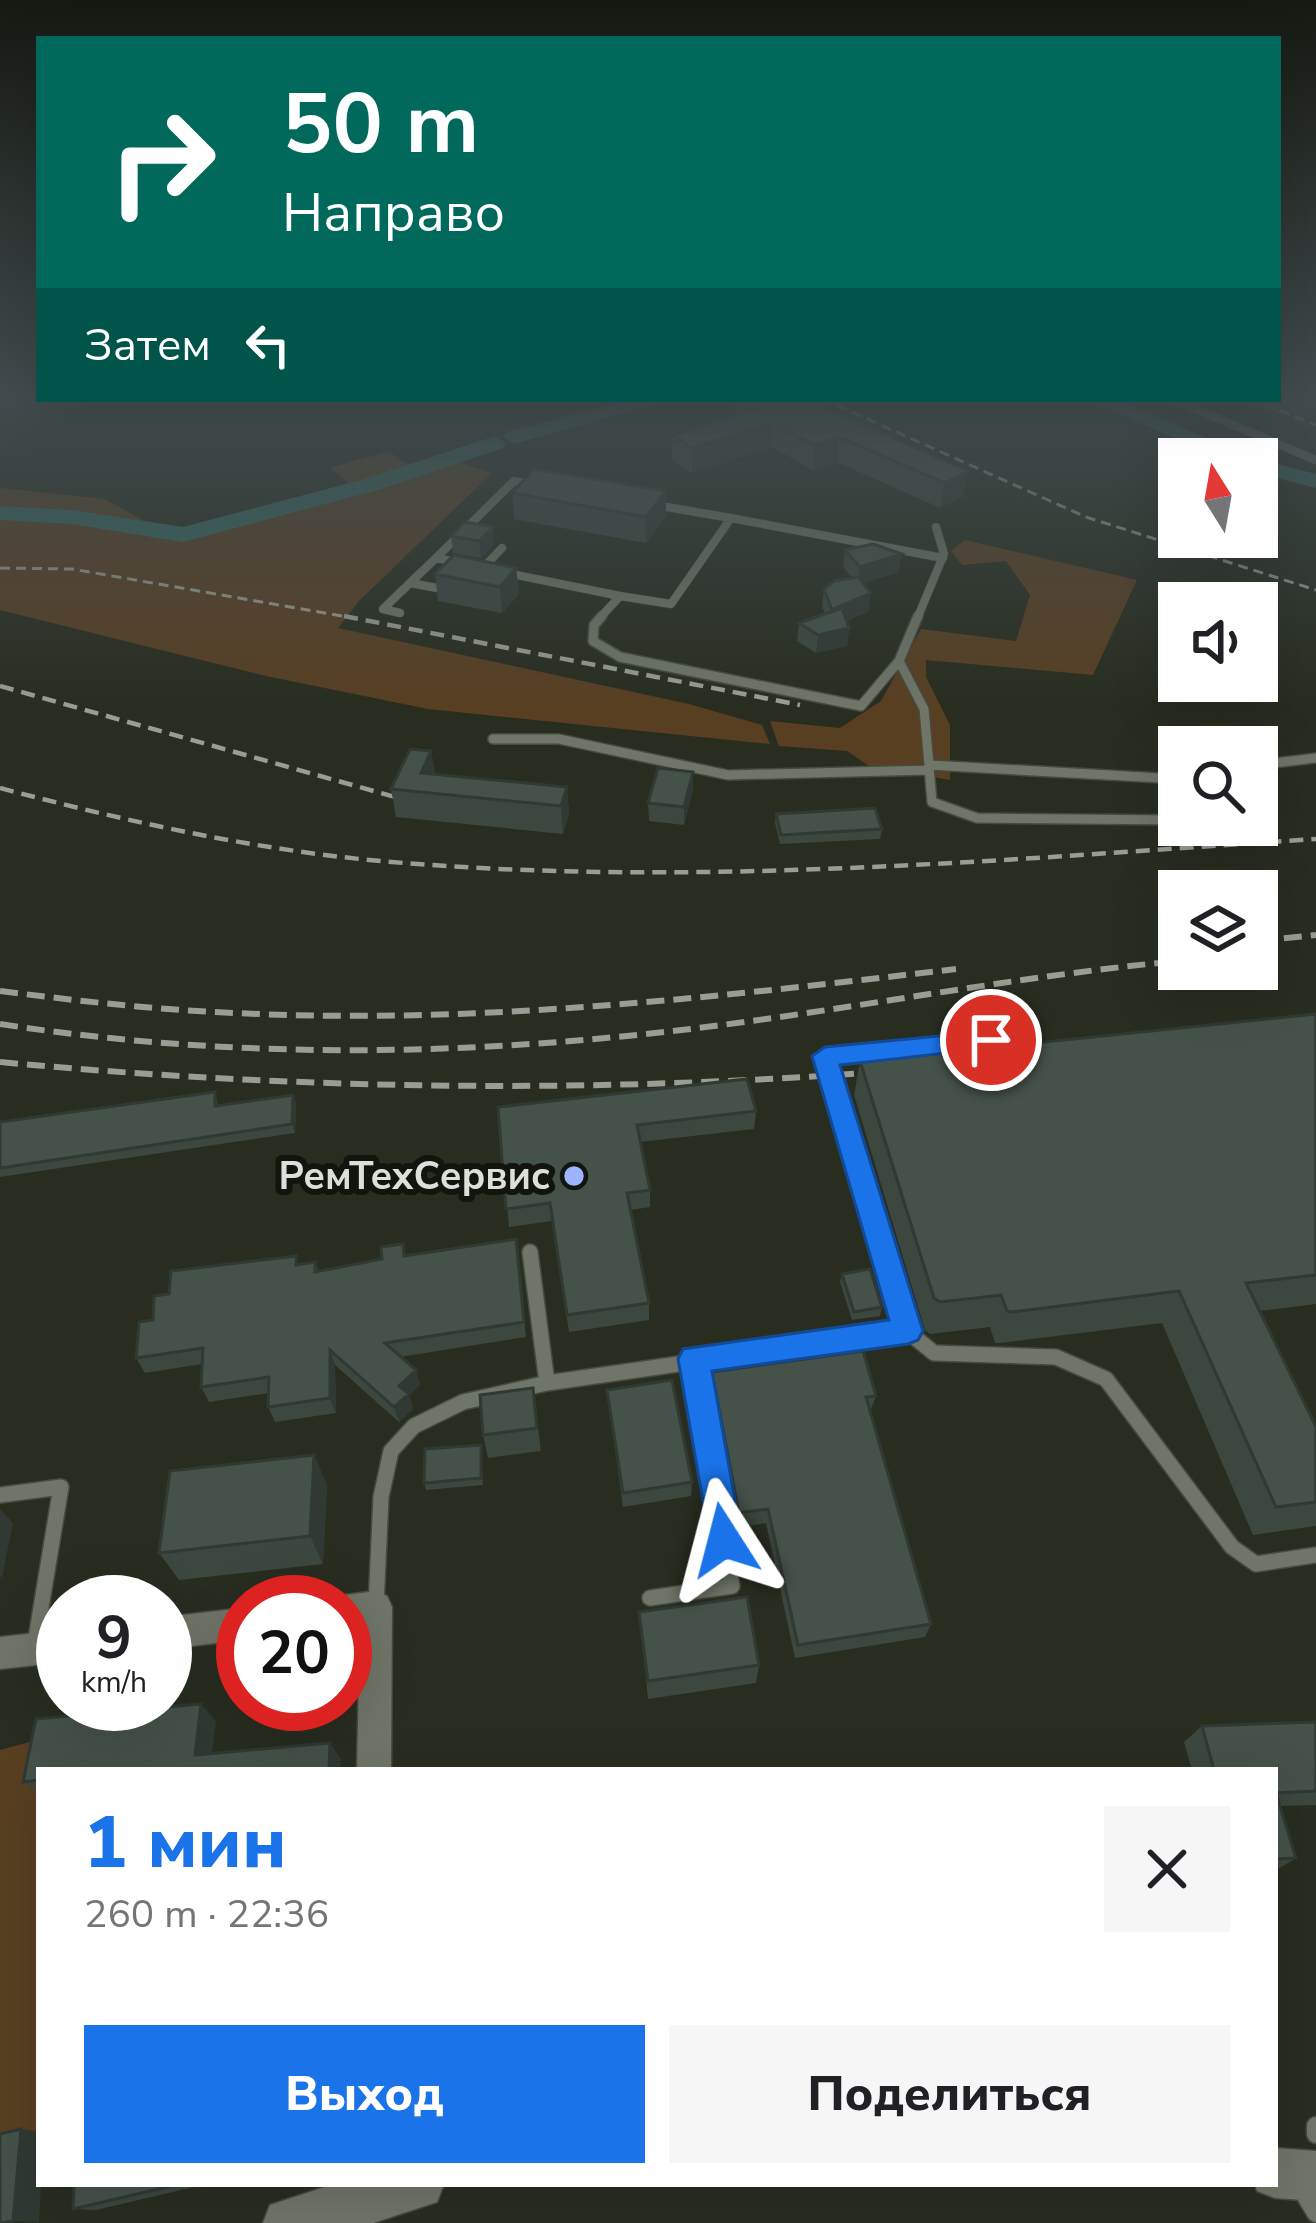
<!DOCTYPE html>
<html lang="ru">
<meta charset="utf-8">
<style>
body{margin:0;font-family:"Nunito Sans",sans-serif;background:#f6f6f6;color:#202124;height:100vh;display:flex;flex-direction:column;font-size:45px;white-space:nowrap}
*{box-sizing:border-box;margin:0}
p{font-size:39px;color:#757577}
.icon{flex:none;width:66px;height:66px;fill:none;stroke:currentColor;stroke-width:2;stroke-linecap:round;stroke-linejoin:round}
.map{position:relative;flex:1;overflow:hidden}
.sheet{position:absolute;left:36px;top:1767px;width:1242px;height:420px;display:flex;flex-direction:column;background:#fff;border-radius:0px;box-shadow:0 12px 48px #0002}
.sheet>*{flex:none}
.top-card{position:absolute;left:36px;top:36px;width:1245px;height:366px;border-radius:0px;box-shadow:0 12px 48px #0002;background:#00695c;color:#fff;overflow:hidden}
.needle{width:78px;rotate:349deg}
.fabs{position:absolute;left:1158px;top:438px;display:grid;gap:24px}
.fabs a{display:grid;place-items:center;width:120px;height:120px;border-radius:0px;background:#fff;box-shadow:0 12px 48px #0002;font-size:60px}
.speed{position:absolute;left:36px;top:1575px;display:flex;gap:24px;font-size:60px;font-weight:700;text-align:center}
.speed>*{display:grid;place-content:center;width:156px;height:156px;border-radius:50%;background:#fff;box-shadow:0 12px 48px #0002;line-height:1}
.speed small{font-size:30px;font-weight:400}
.speed .limit{border:18px solid #d22;background:#fff;color:#111}
.pin{position:absolute;display:grid;place-items:center;width:102px;height:102px;color:#fff;margin:-51px;border:6px solid #fff;border-radius:50%;box-shadow:0 3px 12px #0007}
.me{position:absolute;width:132px;margin:-66px;rotate:351deg;stroke-linejoin:round;filter:drop-shadow(0 0 9px #0008)}
.turn{display:flex;align-items:center;gap:42px;height:252px;padding:0 48px;font-size:54px}
.turn .icon{width:156px;height:156px;stroke-width:2.5}
.turn b{display:block;font-size:84px;line-height:102px}
.then{display:flex;align-items:center;height:114px;padding:0 48px;background:#0003;gap:24px;font-size:45px}
.round{display:grid;place-items:center;flex:none;width:126px;height:126px;border-radius:0px;background:#f6f6f6}
.summary{display:flex;align-items:center;justify-content:space-between;height:204px;padding:0 48px}
h1{font-size:72px;font-weight:800;line-height:90px;color:#1a73e8}
.button{display:flex;gap:24px;margin-top:auto;padding:24px 48px}
.button a{flex:1;height:138px;border-radius:0px;background:#1a73e8;color:#fff;font-size:48px;font-weight:800;line-height:138px;text-align:center}
.button a+a{background:#f6f6f6;color:#202124}
.map>svg:first-child{display:block}
</style>
<div class="map">
<svg width="1316" height="2223" viewBox="0 0 1316 2223">
<rect width="100%" height="100%" fill="#282d20"/>
<path fill="#583f22" d="M 388,451 L 411,466 L 440,456 L 492,473 L 359,601 L 338,628 L 689,704 L 762,725 L 770,744 L 428,709 L 266,676 L 0,610 L 0,488 L 105,499 L 150,524 L 179,529 L 337,489 L 348,482 L 330,468 Z
M 965,540 L 1137,580 L 1093,675 L 926,660 L 926,677 L 950,725 L 950,780 L 869,766 L 847,751 L 779,746 L 770,721 L 840,728 L 881,701 L 921,629 L 1016,641 L 1030,595 L 1006,561 L 962,565 L 951,551 Z
M 56,1735 L 39,1770 L 39,2135 L 0,2144 L 0,1750 Z"/>
<g fill="none" stroke-linecap="round" stroke-linejoin="round">
<path fill="#336a62" fill-rule="evenodd" d="M 636,399 L 673,399 L 514,444 L 503,437 L 506,432 Z
M 1085,399 L 1115,399 L 1255,459 L 1223,459 Z
M 495,436 L 506,443 L 503,448 L 381,489 L 183,542 L 72,524 L 0,520 L 0,506 L 72,510 L 183,527 L 365,479 Z
M 1257,459 L 1316,474 L 1316,488 L 1257,473 Z"/>
<defs>
<path id="lane-far4" d="M 1172,399 L 1316,460
M 649,504 L 731,518
M 436,558 L 410,583 L 437,588
M 465,564 L 436,558 L 514,481 L 535,485
M 483,568 L 502,548
M 502,572 L 620,596
M 400,613 L 383,609 L 410,583
M 599,619 L 620,596 L 671,604 L 731,518 L 943,558
M 917,619 L 944,554 L 936,527"/>
<path id="lane-far3" d="M 602,616 L 594,625 L 593,641 L 620,657 L 861,706 L 899,661
M 918,616 L 899,661 L 924,709 L 929,765 L 1179,779
M 493,739 L 559,739 L 728,775 L 929,770
M 1257,765 L 1316,758
M 929,767 L 932,802 L 977,818 L 1179,820"/>
<path id="lane-far2" d="M 881,1245 L 825,1056 L 991,1040"/>
<path id="lane-far1" d="M 880,1242 L 907,1331
M 530,1252 L 547,1383
M 0,1495 L 61,1487 L 35,1644
M 650,1598 L 732,1586 L 694,1359
M 376,1606 L 381,1497 L 391,1451 L 414,1426 L 463,1402 L 547,1383 L 907,1331 L 934,1353 L 1056,1357 L 1106,1379 L 1232,1547 L 1256,1564 L 1316,1555"/>
<path id="lane" d="M 1316,2126 L 1316,2134
M 1300,2186 L 1316,2213"/>
<path id="street" d="M 376,1591 L 387,1596 L 392,1607 L 391,1770 L 357,1770 L 360,1625 L 345,1627 L 345,1602 L 333,1602 L 345,1595 Z
M 243,1608 L 243,1640 L 165,1649 L 165,1617 Z
M 63,1630 L 63,1662 L 0,1669 L 0,1637 Z"/>
<path id="secondary" d="M 1275,2148 L 1316,2151 L 1316,2201 L 1275,2198 L 1257,2191 L 1255,2184 L 1275,2184 Z
M 334,2184 L 444,2184 L 437,2202 L 373,2223 L 263,2223 L 270,2205 Z"/>
</defs>
<use href="#lane-far4" stroke="#464a40" stroke-width="9"/>
<use href="#lane-far3" stroke="#464a40" stroke-width="12"/>
<use href="#lane-far2" stroke="#464a40" stroke-width="15"/>
<use href="#lane-far1" stroke="#464a40" stroke-width="18"/>
<use href="#lane" stroke="#464a40" stroke-width="21"/>
<use href="#street" stroke="#464a40" stroke-width="3"/>
<use href="#secondary" stroke="#464a40" stroke-width="3"/>
<use href="#lane-far4" stroke="#6f7567" stroke-width="8"/>
<use href="#lane-far3" stroke="#6f7567" stroke-width="9"/>
<use href="#lane-far2" stroke="#6f7567" stroke-width="12"/>
<use href="#lane-far1" stroke="#6f7567" stroke-width="15"/>
<use href="#lane" stroke="#6f7567" stroke-width="18"/>
<use href="#street" fill="#6f7567" fill-rule="evenodd"/>
<use href="#secondary" fill="#6f7567" fill-rule="evenodd"/>
<path stroke="#999d93" stroke-width="3" stroke-dasharray="10 6" stroke-linecap="butt" d="M 823,399 L 1086,517 L 1316,590
M 1250,399 L 1316,425
M 0,568 L 72,569 L 359,619"/>
<path stroke="#999d93" stroke-width="4.5" stroke-dasharray="14 8" stroke-linecap="butt" d="M 344,616 L 800,705
M 0,686 L 395,797
M 0,788 C 129,822 259,851 392,862 C 700,888 1009,859 1316,839"/>
<path stroke="#999d93" stroke-width="6" stroke-dasharray="18 9" stroke-linecap="butt" d="M 1257,941 L 1316,935
M 0,991 C 79,1001 157,1010 236,1013 C 477,1025 718,997 956,969
M 0,1024 C 222,1058 441,1057 664,1032 C 836,1013 1006,977 1179,961
M 0,1062 C 298,1090 593,1094 892,1071"/>
</g>
<path fill="#3b473f" d="M 734,399 L 804,399 L 968,471 L 963,496 L 940,508 L 837,462 L 813,470 L 772,447 L 692,473 L 672,459 L 672,435 L 739,415 L 733,412 Z
M 666,491 L 666,516 L 646,543 L 514,519 L 512,493 Z
M 451,536 L 494,544 L 481,558 L 453,553 Z
M 845,550 L 899,572 L 863,583 L 869,611 L 847,621 L 849,628 L 847,646 L 816,653 L 797,641 L 799,623 L 825,614 L 822,606 L 824,589 L 852,578 L 843,567 Z
M 516,568 L 519,594 L 502,613 L 438,601 L 435,574 Z
M 431,751 L 435,774 L 567,787 L 569,815 L 563,834 L 396,817 L 391,789 Z
M 693,772 L 693,790 L 684,825 L 649,821 L 648,803 Z
M 776,814 L 882,829 L 880,839 L 780,844 L 775,823 Z
M 1316,1014 L 1316,1304 L 1259,1311 L 1316,1427 L 1316,1526 L 1253,1535 L 1162,1323 L 1000,1343 L 995,1343 L 990,1327 L 930,1334 L 925,1330 L 854,1095 L 860,1061 Z
M 215,1092 L 218,1106 L 293,1095 L 296,1104 L 295,1133 L 0,1177 L 0,1122 Z
M 498,1107 L 756,1111 L 754,1129 L 640,1142 L 650,1190 L 650,1207 L 630,1210 L 649,1303 L 649,1320 L 569,1332 L 552,1221 L 509,1227 Z
M 518,1255 L 526,1337 L 400,1357 L 416,1370 L 420,1385 L 409,1395 L 413,1409 L 399,1422 L 335,1365 L 336,1413 L 275,1422 L 268,1407 L 268,1393 L 209,1402 L 201,1387 L 202,1364 L 145,1373 L 136,1358 L 153,1320 L 169,1294 L 315,1262 L 319,1272 L 406,1256 Z
M 842,1274 L 882,1307 L 880,1316 L 852,1320 L 840,1282 Z
M 712,1372 L 876,1396 L 870,1412 L 931,1624 L 925,1637 L 795,1658 L 766,1523 L 737,1528 L 711,1388 Z
M 533,1388 L 541,1451 L 488,1458 L 483,1435 Z
M 607,1390 L 692,1482 L 691,1496 L 623,1507 Z
M 481,1445 L 483,1485 L 426,1490 L 424,1483 Z
M 314,1455 L 327,1485 L 323,1564 L 179,1580 L 159,1553 Z
M 639,1612 L 759,1665 L 756,1683 L 648,1699 Z
M 1316,1722 L 1316,1805 L 1281,1806 L 1296,1858 L 1275,1871 L 1275,1770 L 1192,1770 L 1184,1742 L 1202,1726 Z
M 39,1780 L 39,1793 L 23,1782 Z
M 74,2184 L 207,2184 L 96,2210 L 73,2209 Z"/>
<path fill="#303933" d="M 773,423 L 772,447 L 692,473 L 692,448 Z
M 839,437 L 837,462 L 813,470 L 815,445 Z
M 968,471 L 963,496 L 940,508 L 945,483 Z
M 666,491 L 666,516 L 646,543 L 646,517 Z
M 493,527 L 494,544 L 481,558 L 479,541 Z
M 902,554 L 899,572 L 858,584 L 860,567 Z
M 516,568 L 519,594 L 502,613 L 500,587 Z
M 871,593 L 869,611 L 830,628 L 832,610 Z
M 849,628 L 847,646 L 816,653 L 818,635 Z
M 431,751 L 436,778 L 421,773 Z
M 693,772 L 693,790 L 684,825 L 684,807 Z
M 567,787 L 569,815 L 563,834 L 561,806 Z
M 293,1095 L 296,1104 L 295,1133 L 292,1124 Z
M 330,1350 L 335,1365 L 336,1413 L 330,1398 Z
M 416,1370 L 420,1385 L 409,1395 L 413,1409 L 399,1422 L 394,1407 L 399,1386 Z
M 314,1455 L 327,1485 L 323,1564 L 310,1536 Z
M 0,1509 L 13,1523 L 2,1578 L 0,1576 Z
M 201,1704 L 216,1721 L 210,1770 L 195,1755 Z
M 330,1743 L 341,1759 L 340,1770 L 329,1770 Z
M 21,2129 L 39,2132 L 39,2184 L 41,2184 L 39,2222 L 13,2221 Z"/>
<path fill="#455249" stroke="#303933" stroke-width="3" d="M 758,399 L 804,399 L 968,471 L 945,483 L 839,437 L 815,445 L 773,423 L 692,448 L 672,435 L 771,405 Z
M 534,469 L 666,491 L 646,517 L 512,493 Z
M 465,522 L 493,527 L 479,541 L 451,536 Z
M 873,544 L 902,554 L 860,567 L 845,550 Z
M 454,555 L 516,568 L 500,587 L 435,574 Z
M 858,577 L 871,593 L 832,610 L 824,589 L 834,581 Z
M 842,608 L 849,628 L 818,635 L 799,623 Z
M 410,749 L 431,751 L 421,773 L 567,787 L 561,806 L 391,789 Z
M 658,768 L 693,772 L 684,807 L 648,803 Z
M 875,808 L 882,829 L 781,835 L 776,814 Z
M 1316,1014 L 1316,1275 L 1246,1283 L 1316,1427 L 1316,1502 L 1276,1507 L 1179,1291 L 1012,1312 L 1007,1311 L 1001,1295 L 940,1302 L 934,1298 L 860,1061 Z
M 747,1079 L 756,1111 L 637,1125 L 650,1190 L 627,1193 L 649,1303 L 567,1315 L 550,1203 L 506,1209 L 498,1107 Z
M 215,1092 L 215,1106 L 293,1095 L 292,1124 L 0,1168 L 0,1122 Z
M 516,1239 L 524,1322 L 385,1343 L 416,1370 L 399,1386 L 409,1394 L 394,1407 L 330,1350 L 330,1398 L 268,1407 L 269,1377 L 201,1387 L 203,1348 L 136,1358 L 139,1322 L 153,1320 L 154,1296 L 169,1294 L 171,1271 L 296,1256 L 296,1265 L 315,1262 L 315,1272 L 382,1259 L 381,1247 L 403,1244 L 404,1256 Z
M 870,1269 L 882,1307 L 854,1312 L 842,1274 Z
M 863,1351 L 876,1396 L 866,1397 L 931,1624 L 798,1645 L 768,1509 L 739,1513 L 712,1372 Z
M 672,1380 L 692,1482 L 623,1493 L 607,1390 Z
M 533,1388 L 537,1428 L 483,1435 L 480,1395 Z
M 481,1445 L 481,1478 L 424,1483 L 425,1449 Z
M 314,1455 L 310,1536 L 159,1553 L 170,1471 Z
M 747,1597 L 759,1665 L 648,1681 L 639,1612 Z
M 201,1704 L 195,1755 L 330,1743 L 329,1770 L 39,1770 L 39,1780 L 23,1782 L 36,1719 Z
M 1316,1722 L 1316,1791 L 1276,1793 L 1296,1858 L 1275,1859 L 1275,1770 L 1214,1770 L 1202,1726 Z
M 21,2129 L 13,2221 L 0,2223 L 0,2134 Z
M 74,2184 L 180,2184 L 73,2209 Z"/>
<linearGradient id="sky" x2="0" y2="1"><stop stop-color="#161912"/><stop offset="0.56" stop-color="#424c4e"/><stop offset="1" stop-color="#424c4e" stop-opacity="0"/></linearGradient>
<rect width="1316" height="707" fill="url(#sky)"/>
<path fill="#1a73e8" stroke="#114b97" stroke-width="3" d="M 991,1031 L 1004,1040 L 1000,1047 L 840,1065 L 923,1331 L 918,1340 L 908,1344 L 712,1371 L 742,1540 L 737,1552 L 724,1557 L 712,1552 L 678,1359 L 683,1349 L 889,1320 L 812,1056 L 825,1047 Z"/>
<circle fill="#9bb4fd" stroke="#12140f" stroke-width="4.5" cx="574" cy="1176" r="12"/>
<g text-anchor="middle" dominant-baseline="central" stroke-width="12" stroke-linejoin="round" paint-order="stroke">
<g font-size="39" font-weight="bold" fill="#dde0d8" stroke="#12140f" text-anchor="end">
<text x="550" y="1176">РемТехСервис</text>
</g>
</g>
</svg>
<div class="fabs">
<a><svg class="needle" viewBox="-14 -14 28 28"><path d="M0-13l5 13h-10z" fill="#e53935"/><path d="M0 13l5-13h-10z" fill="#757577"/></svg></a>
<a><svg class="icon" aria-label="sound" viewBox="0 0 24 24"><path d="M4 9h4l5-4v14l-5-4H4zM17 9q2 3 0 6"/></svg></a>
<a><svg class="icon" aria-label="search" viewBox="0 0 24 24"><circle cx="10" cy="10" r="6"/><path d="M15 15l6 6"/></svg></a>
<a><svg class="icon" aria-label="layers" viewBox="0 0 24 24"><path d="M12 4l9 5-9 5-9-5zM3 14l9 5 9-5"/></svg></a>
</div>
<div class="speed"><div>9<small>km/h</small></div><div class="limit">20</div></div>
<div class="pin" style="left:991px;top:1040px;background:#d93025"><svg class="icon" aria-label="arrive" viewBox="0 0 24 24"><path d="M6 21V4h12l-3 4 3 4H6"/></svg></div>
<svg class="me" style="left:724px;top:1540px" viewBox="-20 -20 40 40"><path d="M0-17L14 15 0 8-14 15z" fill="#1a73e8" stroke="#fff" stroke-width="4"/></svg>
<div class="top-card">
<div class="turn"><svg class="icon" aria-label="right" viewBox="0 0 24 24"><path d="M7 20v-9h11M14 6l5 5-5 5"/></svg><div><b>50 m</b>Направо</div></div>
<div class="then">Затем<svg class="icon" aria-label="left" viewBox="0 0 24 24"><path d="M17 20v-9H6M10 6l-5 5 5 5"/></svg></div>
</div>
<section class="sheet">
<div class="summary"><div><h1>1 мин</h1><p>260 m · 22:36</p></div><a class="round"><svg class="icon" aria-label="close" viewBox="0 0 24 24"><path d="M6 6l12 12M18 6L6 18"/></svg></a></div>
<div class="button"><a>Выход</a><a>Поделиться</a></div>
</section>
</div>
